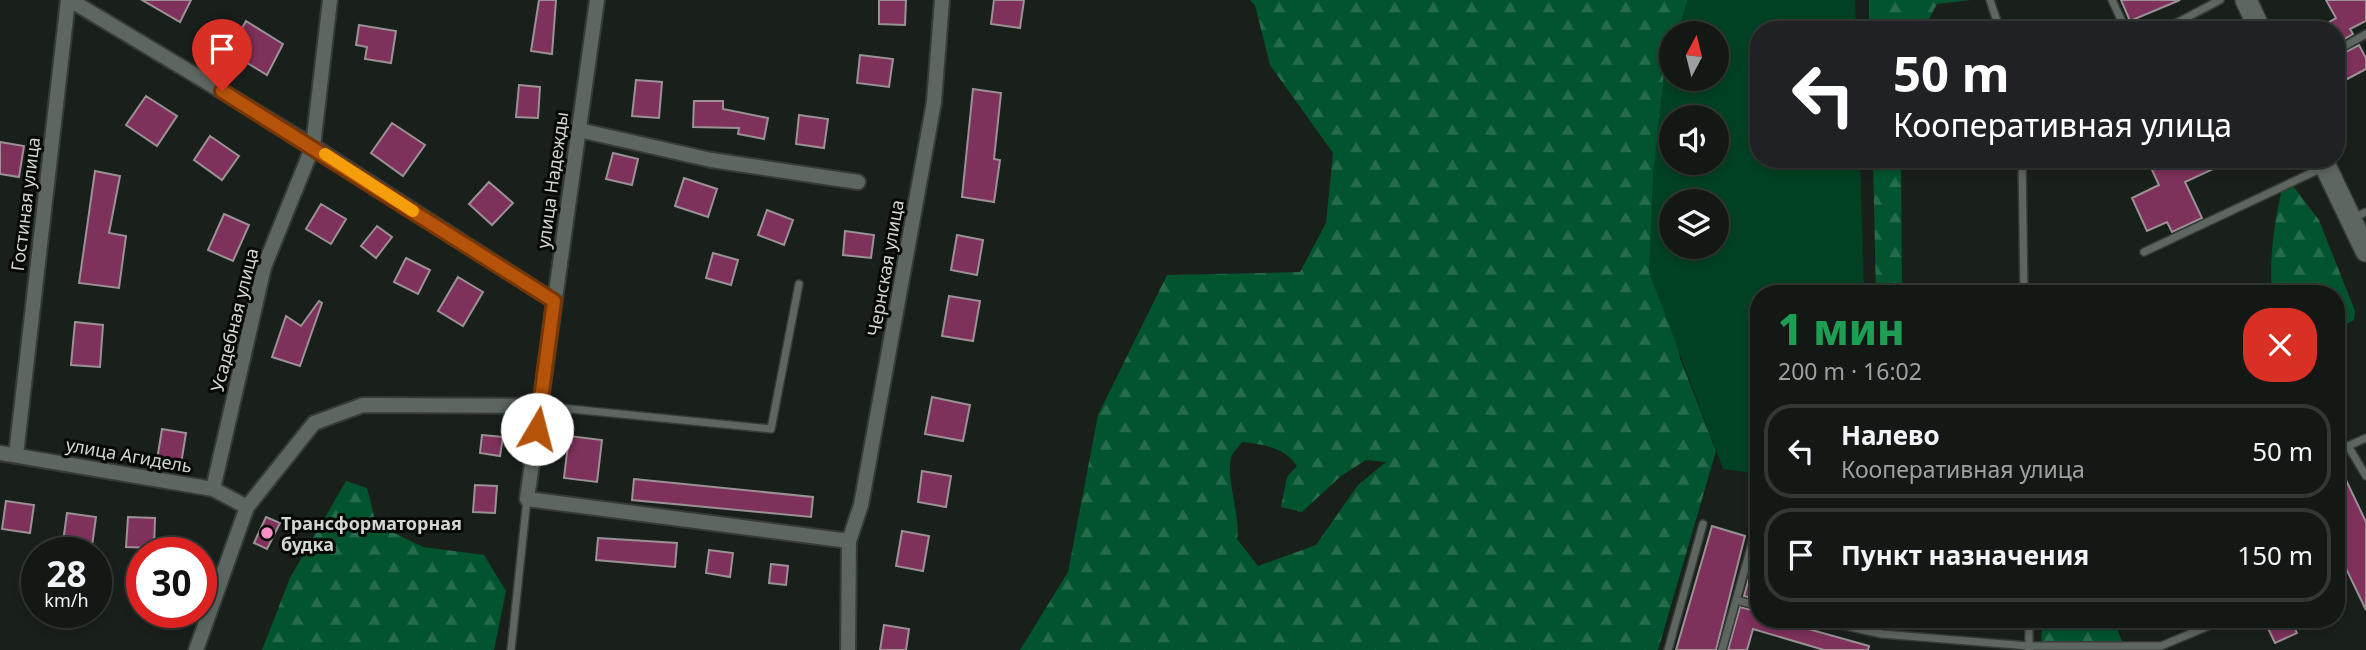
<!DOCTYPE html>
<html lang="ru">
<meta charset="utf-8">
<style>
body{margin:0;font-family:"Noto Sans",sans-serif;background:#1c211e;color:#f1f3f6;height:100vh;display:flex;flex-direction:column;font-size:26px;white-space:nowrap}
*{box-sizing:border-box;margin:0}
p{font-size:23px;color:#9da0a0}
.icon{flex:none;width:38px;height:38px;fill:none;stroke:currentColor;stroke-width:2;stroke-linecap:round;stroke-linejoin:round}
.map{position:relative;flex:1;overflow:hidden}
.details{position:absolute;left:1750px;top:285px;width:595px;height:343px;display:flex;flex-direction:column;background:#131815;border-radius:28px;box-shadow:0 4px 10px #0003,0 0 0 2px #323734}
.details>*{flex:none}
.banner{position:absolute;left:1750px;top:21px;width:595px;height:147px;border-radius:28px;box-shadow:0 4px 10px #0003,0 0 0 2px #323734;background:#202124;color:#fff;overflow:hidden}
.needle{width:46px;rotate:7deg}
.fabs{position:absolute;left:1659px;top:21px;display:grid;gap:14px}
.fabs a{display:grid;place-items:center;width:70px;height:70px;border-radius:50%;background:#131815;box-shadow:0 4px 10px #0003,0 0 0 2px #323734;font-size:35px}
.speed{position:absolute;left:21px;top:537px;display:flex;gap:14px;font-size:35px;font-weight:700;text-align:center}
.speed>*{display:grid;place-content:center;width:91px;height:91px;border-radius:50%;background:#131815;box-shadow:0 4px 10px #0003,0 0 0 2px #323734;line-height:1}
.speed small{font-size:18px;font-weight:400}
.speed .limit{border:10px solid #d22;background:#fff;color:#111}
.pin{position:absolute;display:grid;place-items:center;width:60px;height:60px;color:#fff;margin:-72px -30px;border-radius:50% 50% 50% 0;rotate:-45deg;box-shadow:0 0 7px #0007}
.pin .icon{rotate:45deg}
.me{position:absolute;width:77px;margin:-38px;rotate:8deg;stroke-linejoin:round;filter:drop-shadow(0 0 5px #0008)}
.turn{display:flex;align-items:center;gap:24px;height:147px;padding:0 28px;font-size:32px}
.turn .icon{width:91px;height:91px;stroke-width:2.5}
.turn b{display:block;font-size:49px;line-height:60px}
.round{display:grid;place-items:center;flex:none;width:74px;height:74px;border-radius:28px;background:#1c211e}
.head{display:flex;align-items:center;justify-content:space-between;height:119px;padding:0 28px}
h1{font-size:42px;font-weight:800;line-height:52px;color:#1e9e55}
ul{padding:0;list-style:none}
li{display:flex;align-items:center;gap:21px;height:94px;margin:0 14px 10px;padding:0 14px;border:4px solid #323734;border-radius:28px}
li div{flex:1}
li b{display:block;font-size:26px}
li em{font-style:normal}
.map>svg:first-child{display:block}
</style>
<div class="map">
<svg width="2366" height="650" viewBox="0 0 2366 650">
<defs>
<pattern id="forest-firs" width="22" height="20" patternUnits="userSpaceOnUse" patternTransform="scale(1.75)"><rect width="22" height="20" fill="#02542f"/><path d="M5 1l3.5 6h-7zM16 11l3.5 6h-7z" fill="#266c4c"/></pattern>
</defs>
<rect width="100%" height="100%" fill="#19201c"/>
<path fill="url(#forest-firs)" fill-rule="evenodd" d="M 1250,0 L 1688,0 L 1677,33 L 1671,33 L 1653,176 L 1680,358 L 1716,451 L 1658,650 L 1020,650 L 1068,572 L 1098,415 L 1167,275 L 1300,272 L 1326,223 L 1333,153 L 1270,65 L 1255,5 ZM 1242,442 C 1263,444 1286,448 1297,466 L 1287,477 L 1281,507 L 1302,512 L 1341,476 L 1366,460 L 1386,462 L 1358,485 L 1316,545 L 1258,566 L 1237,539 C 1241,514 1224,475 1232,455 C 1234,451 1240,445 1242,442 Z
M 1869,0 L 1971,0 L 1937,4 L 1923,30 L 1869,30 Z
M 1873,159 L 1901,159 L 1902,294 L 1876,294 Z
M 2293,186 L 2319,220 L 2355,311 L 2354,320 L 2336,329 L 2336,294 L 2272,294 C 2269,258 2274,224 2282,189 Z
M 346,481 L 367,488 L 376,524 L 423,547 L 484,555 L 506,591 L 494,650 L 262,650 L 290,578 Z
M 2042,620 L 2114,620 L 2125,650 L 2041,650 Z"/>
<path fill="#014123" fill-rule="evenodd" d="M 1688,0 L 1855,0 L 1856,30 L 1759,30 L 1759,159 L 1860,159 L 1864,294 L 1759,294 L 1759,474 L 1723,469 L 1649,272 L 1653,176 L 1664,73 L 1671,52 L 1671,79 L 1717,79 L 1717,33 L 1677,33 ZM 1671,117 L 1717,117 L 1717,163 L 1671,163 ZM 1671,201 L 1717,201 L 1717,247 L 1671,247 Z"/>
<path fill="#7e315b" stroke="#9b9195" stroke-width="2" d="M 142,0 L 191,0 L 180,22 Z
M 539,0 L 556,0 L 552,54 L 531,51 Z
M 879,0 L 906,0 L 905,25 L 879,24 Z
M 994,0 L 1024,0 L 1020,28 L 991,24 Z
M 2121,0 L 2180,0 L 2130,21 Z
M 2326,0 L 2366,0 L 2366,21 L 2350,29 L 2353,34 L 2336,44 L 2336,30 L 2315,30 L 2336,18 Z
M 246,21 L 283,44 L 267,75 L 229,52 Z
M 359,25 L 396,31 L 391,63 L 365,59 L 367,47 L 356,45 Z
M 2359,45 L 2366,58 L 2366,69 L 2336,85 L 2336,57 Z
M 860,55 L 893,59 L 889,87 L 857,83 Z
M 636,80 L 662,82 L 659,118 L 632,116 Z
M 519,85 L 540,87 L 538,118 L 516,117 Z
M 973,89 L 1001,93 L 994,159 L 1000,160 L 994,202 L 962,197 Z
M 146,96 L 177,116 L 157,146 L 126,125 Z
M 694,101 L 723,101 L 723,109 L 768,118 L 764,139 L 738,134 L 739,128 L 693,127 Z
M 799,115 L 828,119 L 824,148 L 796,144 Z
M 392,123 L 425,145 L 403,176 L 371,153 Z
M 210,136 L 239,156 L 222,180 L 194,160 Z
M 0,142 L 24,146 L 19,177 L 0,174 Z
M 613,153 L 638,159 L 632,185 L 606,179 Z
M 2147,159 L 2208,159 L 2213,169 L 2185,182 L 2202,218 L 2172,232 L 2167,222 L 2147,231 L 2132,198 L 2159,185 Z
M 95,171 L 120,176 L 109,233 L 126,236 L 119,288 L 79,283 Z
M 684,178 L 717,189 L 708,217 L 675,206 Z
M 489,182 L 513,203 L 492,225 L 469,204 Z
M 321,204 L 346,219 L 331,244 L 306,229 Z
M 767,210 L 793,220 L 784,245 L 758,235 Z
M 224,214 L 249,225 L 233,261 L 208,250 Z
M 377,226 L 392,237 L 376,258 L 361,246 Z
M 845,231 L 874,235 L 871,258 L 843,255 Z
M 957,235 L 983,240 L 977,275 L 951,270 Z
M 713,253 L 738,260 L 731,285 L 706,278 Z
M 406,258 L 430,270 L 418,294 L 394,282 Z
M 458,277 L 483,292 L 463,326 L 438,311 Z
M 949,296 L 980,301 L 973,341 L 942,336 Z
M 319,301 L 322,303 L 300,366 L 272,357 L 286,316 L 301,326 Z
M 75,322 L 103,325 L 100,367 L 71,365 Z
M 932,397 L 970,405 L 963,441 L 925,434 Z
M 162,429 L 186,433 L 181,464 L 157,460 Z
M 482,435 L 503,437 L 500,456 L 480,453 Z
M 569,436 L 602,440 L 597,482 L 564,478 Z
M 2336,459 L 2366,522 L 2366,610 L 2342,560 L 2336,563 Z
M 922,471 L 951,476 L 946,507 L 918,502 Z
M 634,479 L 813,497 L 811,517 L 632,500 Z
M 475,485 L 497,486 L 495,513 L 473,512 Z
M 6,501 L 34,505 L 30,533 L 2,529 Z
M 67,513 L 96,517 L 92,546 L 63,542 Z
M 128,517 L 155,518 L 154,548 L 126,547 Z
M 266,517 L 280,523 L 267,549 L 254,543 Z
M 1712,526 L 1745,536 L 1716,650 L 1676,650 Z
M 902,531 L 929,536 L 923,571 L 896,566 Z
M 598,538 L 677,543 L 675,567 L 596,560 Z
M 709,550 L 733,553 L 730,577 L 706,573 Z
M 771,564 L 788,566 L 786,585 L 769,583 Z
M 1749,578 L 1759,580 L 1759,600 L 1744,596 Z
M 1740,607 L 1759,612 L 1759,620 L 1776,620 L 1869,646 L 1868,650 L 1824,650 L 1753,629 L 1747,650 L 1728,650 Z
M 2264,620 L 2291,620 L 2297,633 L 2275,643 Z
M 884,625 L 909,629 L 906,650 L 880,650 Z"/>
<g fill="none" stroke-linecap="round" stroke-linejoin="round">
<defs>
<path id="service" d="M 1990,0 L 2000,30
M 2112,0 L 2126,30
M 2163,30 L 2220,0
M 2336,51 L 2366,34
M 2022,159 L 2024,294
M 2351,219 L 2366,212
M 2144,252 L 2322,168
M 540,406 L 771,429 L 799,284
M 2366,438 L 2348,446 L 2366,476
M 1736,600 L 1759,606
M 1819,620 L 1882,634 L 2029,646 L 2161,646 L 2223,620
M 2029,620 L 2029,650
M 511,650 L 527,499
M 1668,650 L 1703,524
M 1722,650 L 1755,533"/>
<path id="minor" d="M 70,0 L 313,146 L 554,301
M 597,0 L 527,499 L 849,541
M 579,130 L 711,160 L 858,182
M 0,453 L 213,489 L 247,507
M 16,455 L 68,0
M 213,489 L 264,267 L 313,146 L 330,0
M 196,650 L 247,507 L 314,423 L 363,405 L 540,406
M 848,650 L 849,541 L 861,505 L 934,102 L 942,0"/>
<path id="secondary" d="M 2246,0 L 2260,30
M 2322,159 L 2366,251"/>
</defs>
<use href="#service" stroke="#363b37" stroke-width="10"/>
<use href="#minor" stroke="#363b37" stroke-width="18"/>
<use href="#secondary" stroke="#363b37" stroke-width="24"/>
<use href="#service" stroke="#5e6661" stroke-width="7"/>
<use href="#minor" stroke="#5e6661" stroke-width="14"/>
<use href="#secondary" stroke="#5e6661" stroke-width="21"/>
</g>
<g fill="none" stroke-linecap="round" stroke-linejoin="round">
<defs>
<path id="route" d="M 222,91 L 554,301 L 537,429"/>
</defs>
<use href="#route" stroke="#753606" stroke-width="18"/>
<use href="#route" stroke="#b45309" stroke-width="12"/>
<path stroke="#f59e0b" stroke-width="12" d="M 325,154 L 413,211"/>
</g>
<circle fill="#fb8fc5" stroke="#070907" stroke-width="2.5" cx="267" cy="533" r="7"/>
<g text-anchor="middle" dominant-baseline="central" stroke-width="6" stroke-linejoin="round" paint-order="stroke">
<g font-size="18" fill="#d2d7d4" stroke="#070907">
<text transform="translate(552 180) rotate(-82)">улица Надежды</text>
<text transform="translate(25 204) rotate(-83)">Гостиная улица</text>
<text transform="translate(885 268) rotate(-80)">Чернская улица</text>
<text transform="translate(234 320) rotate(-76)">Усадебная улица</text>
<text transform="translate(129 455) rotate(10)">улица Агидель</text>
</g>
<g font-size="18" font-weight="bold" fill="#d2d7d4" stroke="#070907" text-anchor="start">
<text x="281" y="523">Трансформаторная<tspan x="281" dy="21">будка</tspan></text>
</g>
</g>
</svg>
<div class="fabs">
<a><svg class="needle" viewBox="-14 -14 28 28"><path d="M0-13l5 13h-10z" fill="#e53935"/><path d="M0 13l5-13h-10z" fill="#9da0a0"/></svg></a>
<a><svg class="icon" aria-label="sound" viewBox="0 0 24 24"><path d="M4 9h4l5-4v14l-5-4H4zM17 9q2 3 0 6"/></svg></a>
<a><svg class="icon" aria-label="layers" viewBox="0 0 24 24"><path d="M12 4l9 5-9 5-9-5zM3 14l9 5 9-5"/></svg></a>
</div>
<div class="speed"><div>28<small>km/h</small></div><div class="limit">30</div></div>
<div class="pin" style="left:222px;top:91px;background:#d93025"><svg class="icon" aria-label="arrive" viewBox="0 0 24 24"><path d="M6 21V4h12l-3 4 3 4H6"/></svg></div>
<svg class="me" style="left:537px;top:429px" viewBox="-20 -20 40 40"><circle r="19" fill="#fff"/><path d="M0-13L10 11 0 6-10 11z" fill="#b45309"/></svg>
<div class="banner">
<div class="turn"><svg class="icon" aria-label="left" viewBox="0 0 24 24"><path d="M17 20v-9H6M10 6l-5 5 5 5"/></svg><div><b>50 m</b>Кооперативная улица</div></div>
</div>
<section class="details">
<div class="head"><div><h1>1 мин</h1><p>200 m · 16:02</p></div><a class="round" style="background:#d93025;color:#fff"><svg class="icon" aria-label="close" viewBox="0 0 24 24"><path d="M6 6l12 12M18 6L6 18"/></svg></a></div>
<ul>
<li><svg class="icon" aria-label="left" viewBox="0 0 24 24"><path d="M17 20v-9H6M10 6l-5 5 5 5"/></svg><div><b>Налево</b><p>Кооперативная улица</p></div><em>50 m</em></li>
<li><svg class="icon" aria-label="arrive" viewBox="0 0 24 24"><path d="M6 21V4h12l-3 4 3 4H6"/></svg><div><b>Пункт назначения</b></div><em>150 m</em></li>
</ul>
</section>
</div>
